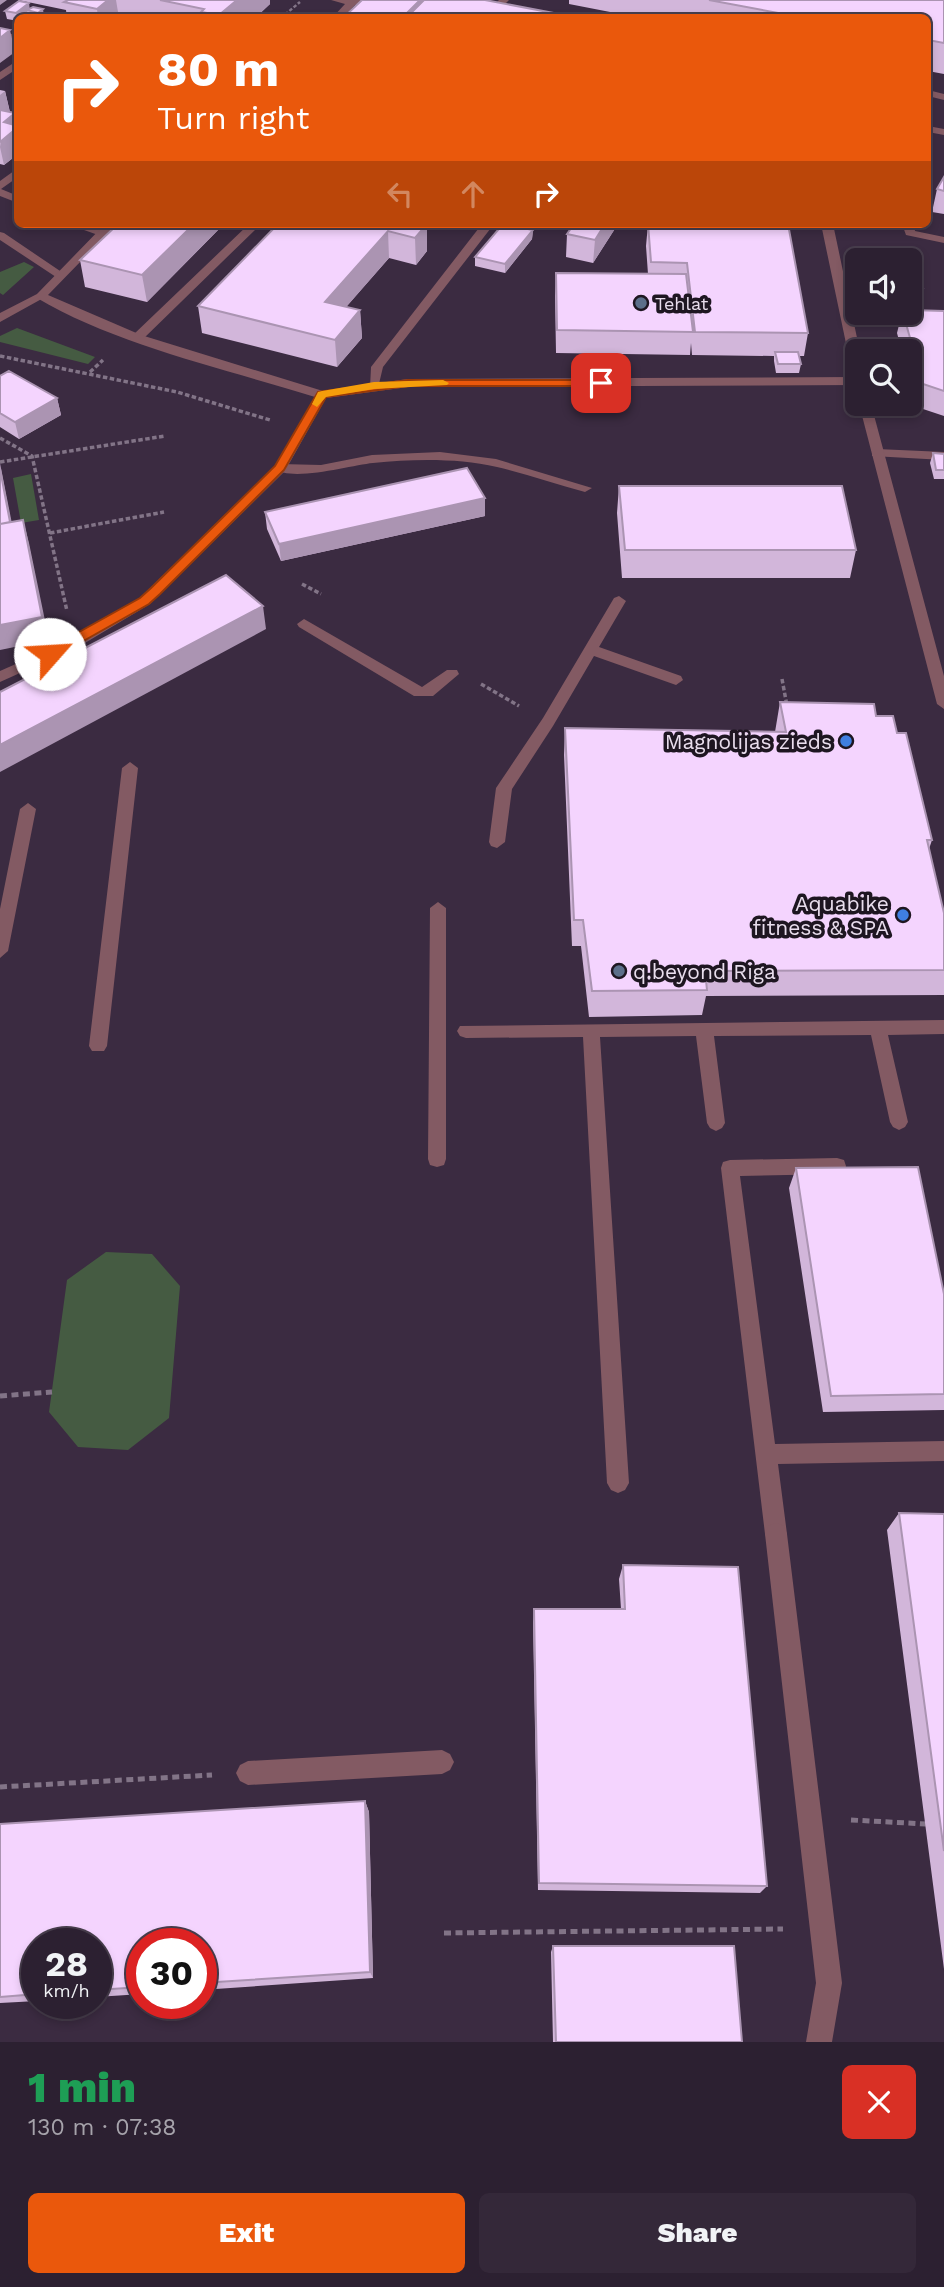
<!DOCTYPE html>
<meta charset="utf-8">
<style>
body{margin:0;font-family:"Work Sans",sans-serif;background:#342839;color:#f1f3f6;height:100vh;display:flex;flex-direction:column;font-size:26px;white-space:nowrap}
*{box-sizing:border-box;margin:0}
p{font-size:23px;color:#a6a3ab}
.icon{flex:none;width:38px;height:38px;fill:none;stroke:currentColor;stroke-width:2;stroke-linecap:round;stroke-linejoin:round}
.map{position:relative;height:2042px;overflow:hidden}
.panel{display:flex;flex-direction:column;background:#2c2031;flex:1}
.panel>*{flex:none}
.guide{position:absolute;left:14px;top:14px;width:917px;height:214px;border-radius:10px;box-shadow:0 4px 10px #0003,0 0 0 2px #483e4d;background:#ea580c;color:#fff;overflow:hidden}
.controls{position:absolute;left:845px;top:248px;display:grid;gap:14px}
.controls a{display:grid;place-items:center;width:77px;height:77px;border-radius:10px;background:#2c2031;box-shadow:0 4px 10px #0003,0 0 0 2px #483e4d;font-size:35px}
.speed{position:absolute;left:21px;top:1928px;display:flex;gap:14px;font-size:35px;font-weight:700;text-align:center}
.speed>*{display:grid;place-content:center;width:91px;height:91px;border-radius:50%;background:#2c2031;box-shadow:0 4px 10px #0003,0 0 0 2px #483e4d;line-height:1}
.speed small{font-size:18px;font-weight:400}
.speed .limit{border:10px solid #d22;background:#fff;color:#111}
.pin{position:absolute;display:grid;place-items:center;width:60px;height:60px;color:#fff;margin:-30px;border-radius:14px;box-shadow:0 4px 10px #0006}
.me{position:absolute;width:77px;margin:-38px;rotate:64deg;stroke-linejoin:round;filter:drop-shadow(0 0 5px #0008)}
.turn{display:flex;align-items:center;gap:24px;height:147px;padding:0 28px;font-size:32px}
.turn .icon{width:91px;height:91px;stroke-width:2.5}
.turn b{display:block;font-size:49px;line-height:60px}
.lanes{display:flex;align-items:center;height:66px;padding:0 28px;background:#0003;justify-content:center;gap:35px;direction:ltr}
.lanes .off{opacity:.35}
.round{display:grid;place-items:center;flex:none;width:74px;height:74px;border-radius:10px;background:#342839}
.headline{display:flex;align-items:center;justify-content:space-between;height:119px;padding:0 28px}
h1{font-size:42px;font-weight:800;line-height:52px;color:#1e9e55}
.cta{display:flex;gap:14px;margin-top:auto;padding:14px 28px}
.cta a{flex:1;height:80px;border-radius:10px;background:#ea580c;color:#fff;font-size:28px;font-weight:800;line-height:80px;text-align:center}
.cta a+a{background:#342839;color:#f1f3f6}
.map>svg:first-child{display:block}
</style>
<div class="map">
<svg width="944" height="2042" viewBox="0 0 944 2042">
<rect width="100%" height="100%" fill="#3b2b41"/>
<path fill="#455b42" d="M 24,262 L 34,267 L 3,295 L 0,293 L 0,272 Z
M 17,328 L 95,357 L 88,364 L 0,342 L 0,336 Z
M 31,474 L 39,520 L 21,523 L 13,478 Z
M 106,1252 L 152,1254 L 180,1286 L 169,1418 L 128,1450 L 78,1447 L 49,1412 L 67,1280 Z"/>
<g fill="none" stroke-linecap="round" stroke-linejoin="round">
<path stroke="#827487" stroke-width="2.5" stroke-dasharray="3.5 2" stroke-linecap="butt" d="M 281,18 L 300,2"/>
<path stroke="#827487" stroke-width="3.5" stroke-dasharray="4.5 2.5" stroke-linecap="butt" d="M 0,356 L 177,392 L 270,420
M 90,372 L 103,360
M 0,438 L 32,456 L 67,611
M 0,462 L 165,436
M 50,533 L 164,512
M 302,584 L 321,594
M 782,679 L 787,706
M 481,684 L 519,706"/>
<path stroke="#827487" stroke-width="5" stroke-dasharray="7 4.5" stroke-linecap="butt" d="M 0,1396 L 52,1392
M 0,1787 L 212,1775
M 851,1820 L 926,1824
M 444,1933 L 783,1929"/>
<path fill="#835a63" fill-rule="evenodd" d="M 499,0 L 509,0 L 494,15 L 488,15 L 488,11 Z
M 0,32 L 18,35 L 18,41 L 0,38 Z
M 18,60 L 18,68 L 0,80 L 0,72 Z
M 928,126 L 944,129 L 944,135 L 928,132 Z
M 18,168 L 18,177 L 1,189 L 18,196 L 18,203 L 0,196 L 0,181 Z
M 67,224 L 84,224 L 107,233 L 101,236 Z
M 249,224 L 261,224 L 141,341 L 133,341 L 133,335 Z
M 482,224 L 494,224 L 383,367 L 378,388 L 370,388 L 371,367 Z
M 902,224 L 914,224 L 915,231 L 944,237 L 944,243 L 906,235 Z
M 0,232 L 4,233 L 66,275 L 56,277 L 0,240 Z
M 37,294 L 47,296 L 0,322 L 0,313 Z
M 877,449 L 944,452 L 944,460 L 872,456 L 872,450 Z
M 440,452 L 496,459 L 592,488 L 585,492 C 555,484 526,474 497,467 C 457,458 414,459 373,463 C 351,465 291,483 273,468 L 280,464 L 321,465 L 372,455 Z
M 619,596 L 626,601 L 599,647 L 681,676 L 683,680 L 676,685 L 594,656 L 553,726 L 512,789 L 505,842 L 497,848 L 491,846 L 489,842 L 496,788 L 543,718 L 614,598 Z
M 304,619 L 422,687 L 447,670 L 457,670 L 459,674 L 433,696 L 414,696 L 299,627 L 297,624 Z
M 130,762 L 138,768 L 107,1046 L 104,1051 L 92,1051 L 89,1046 L 122,768 Z
M 28,803 L 36,809 L 8,951 L 0,958 L 0,909 L 20,809 Z
M 438,902 L 446,908 L 446,1159 L 444,1165 L 437,1167 L 430,1165 L 428,1159 L 430,908 Z
M 944,1020 L 944,1034 L 888,1035 L 908,1122 L 905,1127 L 899,1130 L 893,1127 L 890,1122 L 871,1035 L 714,1036 L 725,1123 L 722,1128 L 716,1131 L 710,1128 L 707,1123 L 696,1036 L 600,1037 L 629,1483 L 625,1490 L 618,1493 L 611,1490 L 607,1483 L 583,1037 L 466,1038 L 460,1036 L 457,1031 L 460,1026 Z
M 837,1158 L 844,1160 L 846,1166 L 844,1172 L 837,1174 L 740,1176 L 775,1444 L 944,1441 L 944,1461 L 778,1464 L 787,1534 L 784,1542 L 776,1545 L 768,1542 L 765,1534 L 721,1168 L 723,1162 L 730,1160 Z
M 442,1750 L 450,1754 L 454,1762 L 450,1770 L 442,1774 L 248,1785 L 240,1781 L 236,1773 L 240,1765 L 248,1761 Z"/>
<path fill="#835a63" fill-rule="evenodd" d="M 331,0 L 371,0 L 355,5 L 342,18 L 332,18 L 345,4 Z
M 928,90 L 944,94 L 944,100 L 928,96 Z
M 105,224 L 117,224 L 48,295 L 141,335 L 323,391 L 408,379 L 858,377 L 858,385 L 408,387 L 326,398 L 285,471 L 150,604 L 80,646 L 0,682 L 0,671 L 70,640 L 140,598 L 275,466 L 315,397 C 226,369 116,345 37,298 L 37,294 Z
M 821,224 L 833,224 L 860,352 L 858,352 L 858,376 L 852,372 Z
M 859,404 L 871,404 L 944,676 L 944,709 L 937,704 Z
M 776,1523 L 784,1526 L 787,1534 L 842,1983 L 832,2042 L 806,2042 L 816,1983 L 765,1534 L 768,1526 Z"/>
</g>
<path fill="#d2b6da" d="M 18,0 L 270,0 L 270,4 L 255,18 L 67,18 L 66,10 Z
M 569,0 L 944,0 L 944,74 L 928,71 L 928,18 L 641,18 L 569,4 Z
M 33,7 L 44,18 L 29,18 L 28,14 L 22,18 L 18,18 L 18,21 L 7,19 L 5,11 L 30,9 Z
M 0,90 L 5,91 L 10,112 L 15,113 L 18,126 L 18,154 L 4,165 L 0,164 Z
M 18,166 L 18,181 L 15,169 Z
M 944,177 L 944,214 L 932,212 L 937,189 Z
M 118,224 L 224,224 L 147,302 L 85,287 L 80,260 Z
M 278,224 L 427,224 L 427,251 L 416,265 L 389,258 L 346,307 L 360,310 L 362,338 L 337,367 L 202,333 L 198,306 Z
M 574,224 L 618,224 L 593,263 L 566,257 L 567,234 Z
M 648,224 L 808,333 L 804,356 L 799,356 L 801,364 L 799,373 L 776,373 L 774,361 L 774,356 L 692,355 L 691,343 L 690,355 L 556,353 L 555,296 L 556,273 L 648,274 L 646,246 Z
M 533,230 L 532,239 L 505,273 L 475,266 L 475,257 Z
M 881,251 L 914,251 L 923,288 L 921,297 L 910,297 L 910,261 L 880,261 Z
M 944,311 L 944,416 L 917,407 L 910,381 L 910,352 L 902,352 L 897,333 L 902,313 Z
M 0,376 L 57,398 L 61,415 L 19,439 L 0,427 Z
M 933,453 L 944,454 L 944,479 L 934,479 L 930,463 Z
M 619,486 L 856,550 L 850,578 L 622,578 L 617,513 Z
M 265,512 L 485,516 L 281,561 L 267,529 Z
M 780,702 L 876,716 L 897,733 L 932,840 L 929,849 L 944,913 L 944,995 L 706,996 L 702,1015 L 589,1017 L 581,946 L 572,946 L 564,755 L 565,728 L 775,732 Z
M 796,1168 L 944,1294 L 944,1410 L 823,1412 L 789,1188 Z
M 899,1513 L 944,1514 L 944,1969 L 887,1530 Z
M 623,1565 L 767,1886 L 760,1893 L 538,1890 L 533,1622 L 534,1609 L 621,1609 L 619,1579 Z
M 365,1801 L 369,1812 L 373,1978 L 201,1990 L 201,1944 L 142,1944 L 142,1994 L 96,1997 L 96,1944 L 37,1944 L 37,2001 L 0,2003 L 0,1824 Z
M 553,1946 L 742,2042 L 553,2042 L 551,1952 Z"/>
<path fill="#ab94b2" d="M 0,0 L 7,0 L 0,5 Z
M 108,0 L 116,0 L 119,18 L 98,18 L 97,9 Z
M 237,0 L 270,0 L 270,4 L 255,18 L 219,18 L 219,15 Z
M 420,0 L 433,0 L 407,18 L 402,18 Z
M 29,3 L 30,11 L 27,10 L 28,14 L 22,18 L 18,18 L 17,21 L 16,13 Z
M 43,9 L 44,17 L 39,18 L 38,13 Z
M 10,30 L 15,52 L 0,63 L 0,38 Z
M 5,91 L 10,113 L 0,120 L 0,95 Z
M 15,113 L 18,126 L 18,154 L 4,165 L 0,147 L 4,122 Z
M 194,224 L 224,224 L 147,302 L 142,275 Z
M 427,224 L 427,251 L 416,265 L 415,238 Z
M 605,224 L 618,224 L 593,263 L 595,240 Z
M 533,230 L 532,239 L 505,273 L 505,264 Z
M 388,231 L 389,258 L 327,329 L 325,302 Z
M 360,310 L 362,338 L 337,367 L 335,340 Z
M 57,398 L 61,415 L 19,439 L 15,422 Z
M 0,463 L 16,544 L 11,527 L 0,469 Z
M 485,498 L 485,516 L 281,561 L 279,544 Z
M 23,520 L 29,543 L 49,640 L 0,650 L 0,625 Z
M 263,606 L 266,629 L 0,772 L 0,745 Z
M 365,1801 L 369,1812 L 373,1978 L 370,1972 Z"/>
<path fill="#f4d4fe" stroke="#ab94b2" stroke-width="2" d="M 68,0 L 108,0 L 97,9 L 64,2 Z
M 160,0 L 237,0 L 219,15 L 201,12 L 204,9 Z
M 362,0 L 420,0 L 402,18 L 343,18 Z
M 424,0 L 485,0 L 580,18 L 412,18 L 407,17 Z
M 709,0 L 944,0 L 944,43 L 928,40 L 928,18 L 805,18 Z
M 19,1 L 29,3 L 16,13 L 5,11 Z
M 33,7 L 43,9 L 38,13 L 27,10 Z
M 0,28 L 10,30 L 0,38 Z
M 0,110 L 15,113 L 4,122 L 18,126 L 18,127 L 0,142 Z
M 944,177 L 944,191 L 937,189 Z
M 118,224 L 194,224 L 142,275 L 80,260 Z
M 278,224 L 427,224 L 415,238 L 388,231 L 325,302 L 360,310 L 335,340 L 198,306 Z
M 503,224 L 533,230 L 505,264 L 475,257 Z
M 574,224 L 605,224 L 595,240 L 567,234 Z
M 648,224 L 788,224 L 808,333 L 695,332 L 687,263 L 651,262 Z
M 881,251 L 914,251 L 923,288 L 910,288 L 910,261 L 883,261 Z
M 556,273 L 686,274 L 693,332 L 557,330 Z
M 910,310 L 944,311 L 944,391 L 923,384 L 903,313 L 910,313 Z
M 775,352 L 798,352 L 801,364 L 778,364 Z
M 9,371 L 57,398 L 15,422 L 0,413 L 0,376 Z
M 933,453 L 944,454 L 944,470 L 936,470 Z
M 467,468 L 485,498 L 279,544 L 265,512 Z
M 0,469 L 10,522 L 0,524 Z
M 619,486 L 842,486 L 856,550 L 625,550 Z
M 23,520 L 42,617 L 0,625 L 0,524 Z
M 226,575 L 263,606 L 0,745 L 0,692 Z
M 780,702 L 874,704 L 876,716 L 893,716 L 897,733 L 906,733 L 932,840 L 927,840 L 944,913 L 944,970 L 705,971 L 707,990 L 592,991 L 583,920 L 574,920 L 565,728 L 786,732 Z
M 918,1167 L 944,1294 L 944,1394 L 831,1396 L 796,1168 Z
M 899,1513 L 944,1514 L 944,1851 Z
M 623,1565 L 738,1567 L 767,1886 L 539,1883 L 534,1609 L 625,1609 Z
M 365,1801 L 370,1972 L 201,1983 L 201,1944 L 142,1944 L 142,1987 L 96,1990 L 96,1944 L 37,1944 L 37,1994 L 0,1997 L 0,1824 Z
M 553,1946 L 734,1946 L 742,2042 L 556,2042 Z"/>
<path fill="#ea580c" stroke="#983908" stroke-width="2" d="M 408,380 L 601,380 L 607,383 L 601,386 L 408,386 L 326,397 L 284,470 L 160,594 L 149,604 L 55,657 L 45,657 L 45,651 L 140,598 L 151,588 L 275,466 L 318,392 Z"/>
<path fill="#f59e0b" d="M 443,380 L 449,383 L 447,385 L 374,389 L 326,397 L 317,407 L 312,404 L 318,392 L 322,391 L 374,382 Z"/>
<g fill="#5c6f8a" stroke="#1e1621" stroke-width="2.5">
<circle cx="641" cy="303" r="7"/>
<circle cx="619" cy="971" r="7"/>
</g>
<g fill="#3f7fe0" stroke="#1e1621" stroke-width="2.5">
<circle cx="846" cy="741" r="7"/>
<circle cx="903" cy="915" r="7"/>
</g>
<g text-anchor="middle" dominant-baseline="central" stroke-width="7" stroke-linejoin="round" paint-order="stroke">
<g font-size="18" fill="#e9deed" stroke="#1e1621" text-anchor="start">
<text x="655" y="303">Tehlat</text>
</g>
<g font-size="21" fill="#e9deed" stroke="#1e1621" text-anchor="end">
<text x="832" y="741">Magnolijas zieds</text>
<text x="889" y="903">Aquabike<tspan x="889" dy="24">fitness &amp; SPA</tspan></text>
<text x="633" y="971" text-anchor="start">q.beyond Riga</text>
</g>
</g>
</svg>
<div class="controls">
<a><svg class="icon" aria-label="sound" viewBox="0 0 24 24"><path d="M4 9h4l5-4v14l-5-4H4zM17 9q2 3 0 6"/></svg></a>
<a><svg class="icon" aria-label="search" viewBox="0 0 24 24"><circle cx="10" cy="10" r="6"/><path d="M15 15l6 6"/></svg></a>
</div>
<div class="speed"><div>28<small>km/h</small></div><div class="limit">30</div></div>
<div class="pin" style="left:601px;top:383px;background:#d93025"><svg class="icon" aria-label="arrive" viewBox="0 0 24 24"><path d="M6 21V4h12l-3 4 3 4H6"/></svg></div>
<svg class="me" style="left:50px;top:654px" viewBox="-20 -20 40 40"><circle r="19" fill="#fff"/><path d="M0-13L10 11 0 6-10 11z" fill="#ea580c"/></svg>
<div class="guide">
<div class="turn"><svg class="icon" aria-label="right" viewBox="0 0 24 24"><path d="M7 20v-9h11M14 6l5 5-5 5"/></svg><div><b>80 m</b>Turn right</div></div>
<div class="lanes"><svg class="icon off" aria-label="left" viewBox="0 0 24 24"><path d="M17 20v-9H6M10 6l-5 5 5 5"/></svg><svg class="icon off" aria-label="ahead" viewBox="0 0 24 24"><path d="M12 20V5M6 11l6-6 6 6"/></svg><svg class="icon" aria-label="right" viewBox="0 0 24 24"><path d="M7 20v-9h11M14 6l5 5-5 5"/></svg></div>
</div>
</div>
<section class="panel">
<div class="headline"><div><h1>1 min</h1><p>130 m · 07:38</p></div><a class="round" style="background:#d93025;color:#fff"><svg class="icon" aria-label="close" viewBox="0 0 24 24"><path d="M6 6l12 12M18 6L6 18"/></svg></a></div>
<div class="cta"><a>Exit</a><a>Share</a></div>
</section>
